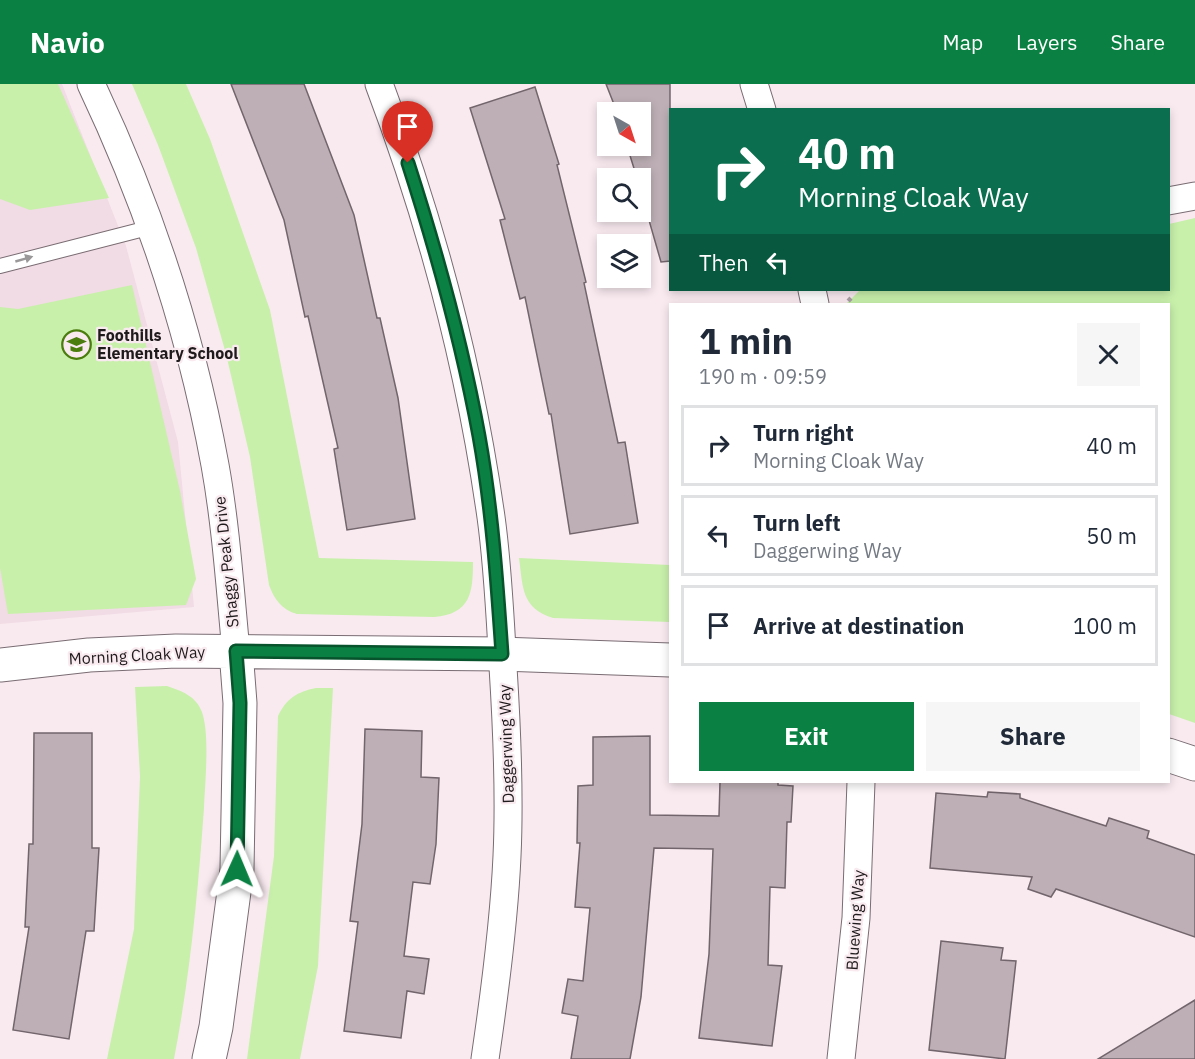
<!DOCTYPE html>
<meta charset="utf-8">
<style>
body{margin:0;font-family:"IBM Plex Sans",sans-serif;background:#f6f6f7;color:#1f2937;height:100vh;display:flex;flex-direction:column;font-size:22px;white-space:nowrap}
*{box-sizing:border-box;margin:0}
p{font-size:20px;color:#747a83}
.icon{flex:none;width:33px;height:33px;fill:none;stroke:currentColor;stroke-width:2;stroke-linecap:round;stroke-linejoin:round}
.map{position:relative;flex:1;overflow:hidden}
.panel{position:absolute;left:669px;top:219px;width:501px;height:480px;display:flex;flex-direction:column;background:#fff;border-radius:0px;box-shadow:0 3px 9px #0003}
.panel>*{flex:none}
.banner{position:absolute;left:669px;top:24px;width:501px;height:183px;border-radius:0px;box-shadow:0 3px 9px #0003;background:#0b6e4f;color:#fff;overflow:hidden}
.needle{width:39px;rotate:141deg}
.buttons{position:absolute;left:597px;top:18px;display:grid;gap:12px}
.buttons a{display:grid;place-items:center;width:54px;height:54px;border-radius:0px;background:#fff;box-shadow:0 3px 9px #0003;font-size:30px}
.pin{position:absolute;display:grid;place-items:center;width:51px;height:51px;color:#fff;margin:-62px -26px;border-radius:50% 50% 50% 0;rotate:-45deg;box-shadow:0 0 6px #0007}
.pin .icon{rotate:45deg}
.me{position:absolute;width:66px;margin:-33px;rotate:1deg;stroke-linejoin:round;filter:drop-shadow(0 0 4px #0008)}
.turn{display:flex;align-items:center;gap:21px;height:126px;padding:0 30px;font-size:27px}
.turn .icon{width:78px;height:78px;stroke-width:2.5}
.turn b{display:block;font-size:42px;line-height:51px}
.then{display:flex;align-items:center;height:57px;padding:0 30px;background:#0003;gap:12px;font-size:22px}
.round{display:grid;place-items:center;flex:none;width:63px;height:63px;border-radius:0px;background:#f6f6f7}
.headline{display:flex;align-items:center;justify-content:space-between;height:102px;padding:0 30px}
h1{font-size:36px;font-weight:700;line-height:45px}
.primary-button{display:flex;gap:12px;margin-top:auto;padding:12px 30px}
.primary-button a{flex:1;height:69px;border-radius:0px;background:#0b8043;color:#fff;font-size:24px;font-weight:700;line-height:69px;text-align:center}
.primary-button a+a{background:#f6f6f7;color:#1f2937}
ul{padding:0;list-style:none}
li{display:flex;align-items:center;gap:18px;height:81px;margin:0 12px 9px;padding:0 18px;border:3px solid #e0e1e3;border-radius:0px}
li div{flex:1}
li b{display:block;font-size:22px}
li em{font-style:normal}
header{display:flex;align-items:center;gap:36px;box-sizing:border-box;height:84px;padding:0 30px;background:#0b8043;color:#fff}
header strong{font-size:28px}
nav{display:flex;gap:33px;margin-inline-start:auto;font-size:21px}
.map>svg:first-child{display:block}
</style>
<header>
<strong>Navio</strong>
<nav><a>Map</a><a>Layers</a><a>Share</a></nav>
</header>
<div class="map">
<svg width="1195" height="975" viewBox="0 0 1195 975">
<rect width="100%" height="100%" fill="#f9eaf0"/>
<path fill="#f1dbe4" d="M 0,0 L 62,0 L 126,162 L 178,358 L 194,523 L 0,540 Z"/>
<path fill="#c8f0ab" d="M 0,0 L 58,0 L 109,114 L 30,126 L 0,115 Z
M 132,0 L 186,0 L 210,55 L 270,226 L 319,474 L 473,478 C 473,508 471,530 434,533 L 297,530 C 282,526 274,515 269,501 L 250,373 L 226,270 L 196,164 L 158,61 Z
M 1195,134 L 1195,639 L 1169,630 L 1168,220 L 846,220 L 860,206 L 1168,206 L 1169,140 Z
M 132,201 L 180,407 L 196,495 L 186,521 L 8,530 L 0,484 L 0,223 L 18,225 Z
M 519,474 L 670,481 L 670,538 L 553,534 C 521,524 523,503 519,474 Z
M 167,602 C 182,607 196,612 202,628 C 210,651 205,698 204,724 C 198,808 190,892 174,975 L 107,975 L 134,845 L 140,692 L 135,603 Z
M 316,604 L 333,604 L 318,882 L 300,975 L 247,975 L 274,772 L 278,632 C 287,614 297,608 316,604 Z"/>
<path fill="#bdafb5" stroke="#72656b" stroke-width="1.5" d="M 231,0 L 304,0 L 354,131 L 377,234 L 380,234 L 398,314 L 415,435 L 347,446 L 334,365 L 338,364 L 308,232 L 305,233 L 284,136 Z
M 606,0 L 670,0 L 670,177 L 661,178 L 640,105 L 640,94 L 637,94 L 627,62 L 640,62 L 640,28 L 617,28 Z
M 535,3 L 559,80 L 557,81 L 586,198 L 584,199 L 618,359 L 625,358 L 638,439 L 570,450 L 551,330 L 549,330 L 525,213 L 520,215 L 500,136 L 505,135 L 470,24 Z
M 365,645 L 422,647 L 421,693 L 439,694 L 436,760 L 430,800 L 413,798 L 404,872 L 429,875 L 424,910 L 407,907 L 401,954 L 344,947 L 358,838 L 350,837 L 362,740 Z
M 34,649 L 92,649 L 92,764 L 99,764 L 94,847 L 86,847 L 69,955 L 13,946 L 29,843 L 25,843 L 29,760 L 33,760 Z
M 650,652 L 650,731 L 719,732 L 720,698 L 778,698 L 778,701 L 793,702 L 791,738 L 787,738 L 785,804 L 770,803 L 768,881 L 782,882 L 772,962 L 699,954 L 709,870 L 713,765 L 654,764 L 641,913 L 630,975 L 571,975 L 578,932 L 562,929 L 568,895 L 583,897 L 590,824 L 575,823 L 580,759 L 577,759 L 578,702 L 593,701 L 593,653 Z
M 988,708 L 1020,710 L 1020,714 L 1106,742 L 1109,734 L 1149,747 L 1147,754 L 1195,771 L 1195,853 L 1056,805 L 1051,813 L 1028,805 L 1032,793 L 930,784 L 936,709 L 987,713 Z
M 941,857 L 1003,864 L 1001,876 L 1016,877 L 1005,975 L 929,966 Z
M 1195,916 L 1195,975 L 1098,975 Z"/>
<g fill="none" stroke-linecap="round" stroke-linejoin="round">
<defs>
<path id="lane" d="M 0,182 L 152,143"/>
<path id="street" d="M 91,0 C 148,120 191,250 215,381 C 226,442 230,505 236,567
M 379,0 C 432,140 470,285 491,433 C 498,483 500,533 503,583 C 507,646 510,709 507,772 C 504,840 495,907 485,975
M 754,0 L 762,26
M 1168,117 L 1195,112
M 812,206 L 815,220
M 841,975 L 856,834 L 861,698"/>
<path id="secondary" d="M 0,581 L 89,571 L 176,567 L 502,570 L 670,576
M 1168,671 L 1195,680
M 209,975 L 216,943 L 237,785 L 240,619 L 236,567"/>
</defs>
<use href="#lane" stroke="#796c72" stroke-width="16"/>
<use href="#street" stroke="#796c72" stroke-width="29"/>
<use href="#secondary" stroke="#796c72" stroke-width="35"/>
<path stroke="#a99ea3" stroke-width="4" stroke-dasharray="4.5 4.5" stroke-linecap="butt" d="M 848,214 L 854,220"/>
<use href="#lane" stroke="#fff" stroke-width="14"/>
<use href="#street" stroke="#fff" stroke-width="27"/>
<use href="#secondary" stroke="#fff" stroke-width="33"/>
</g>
<defs><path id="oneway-solid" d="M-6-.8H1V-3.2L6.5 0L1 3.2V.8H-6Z" transform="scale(1.5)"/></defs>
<use fill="#9a9899" href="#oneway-solid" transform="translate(24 175) rotate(-16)"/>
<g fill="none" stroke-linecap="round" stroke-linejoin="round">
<defs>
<path id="route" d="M 237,785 L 240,619 L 236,567 L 502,570 C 497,497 492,424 479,352 C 462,259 437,169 408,79"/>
</defs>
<use href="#route" stroke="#07532c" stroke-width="15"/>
<use href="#route" stroke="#0b8043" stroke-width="10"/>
</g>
<defs>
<symbol id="school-ring" viewBox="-11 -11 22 22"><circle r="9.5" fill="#f9eaf0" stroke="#4b7d0e" stroke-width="1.5"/><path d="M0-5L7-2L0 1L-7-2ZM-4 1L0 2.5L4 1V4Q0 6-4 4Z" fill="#4b7d0e"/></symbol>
</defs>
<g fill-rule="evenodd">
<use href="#school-ring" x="60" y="244" width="33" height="33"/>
</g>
<g text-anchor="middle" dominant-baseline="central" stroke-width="4.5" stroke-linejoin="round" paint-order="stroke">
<g font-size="16" font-weight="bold" fill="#1f1a1c" stroke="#f9eaf0" text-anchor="start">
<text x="97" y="251">Foothills<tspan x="97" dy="18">Elementary School</tspan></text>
</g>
<g font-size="16" fill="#1f1a1c" stroke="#f9eaf0">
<text transform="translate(226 478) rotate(-96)">Shaggy Peak Drive</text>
<text transform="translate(137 571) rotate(-3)">Morning Cloak Way</text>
<text transform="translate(506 660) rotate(-92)">Daggerwing Way</text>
<text transform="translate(855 836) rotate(-86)">Bluewing Way</text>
</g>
</g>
</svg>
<div class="buttons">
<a><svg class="needle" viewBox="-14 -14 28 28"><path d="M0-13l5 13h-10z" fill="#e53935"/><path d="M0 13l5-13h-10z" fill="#747a83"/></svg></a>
<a><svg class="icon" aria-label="search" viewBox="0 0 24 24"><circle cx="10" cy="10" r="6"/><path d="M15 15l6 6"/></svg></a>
<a><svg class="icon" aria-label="layers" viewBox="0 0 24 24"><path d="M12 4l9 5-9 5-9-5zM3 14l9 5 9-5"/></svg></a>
</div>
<div class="pin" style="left:408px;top:79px;background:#d93025"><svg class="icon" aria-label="arrive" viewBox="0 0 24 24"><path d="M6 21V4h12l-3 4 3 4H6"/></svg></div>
<svg class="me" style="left:237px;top:785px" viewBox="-20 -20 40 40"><path d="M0-17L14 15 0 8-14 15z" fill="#0b8043" stroke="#fff" stroke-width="4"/></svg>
<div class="banner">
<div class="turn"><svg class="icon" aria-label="right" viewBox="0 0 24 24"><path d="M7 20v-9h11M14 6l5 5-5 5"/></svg><div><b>40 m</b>Morning Cloak Way</div></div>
<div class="then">Then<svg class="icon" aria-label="left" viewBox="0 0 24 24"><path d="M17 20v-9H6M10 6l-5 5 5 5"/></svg></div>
</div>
<section class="panel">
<div class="headline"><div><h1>1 min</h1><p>190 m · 09:59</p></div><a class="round"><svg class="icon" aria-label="close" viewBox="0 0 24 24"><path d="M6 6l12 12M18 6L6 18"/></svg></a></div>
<ul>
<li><svg class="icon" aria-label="right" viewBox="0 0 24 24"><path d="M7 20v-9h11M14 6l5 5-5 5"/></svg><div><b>Turn right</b><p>Morning Cloak Way</p></div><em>40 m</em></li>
<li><svg class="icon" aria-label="left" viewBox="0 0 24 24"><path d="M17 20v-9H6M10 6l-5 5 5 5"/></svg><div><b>Turn left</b><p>Daggerwing Way</p></div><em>50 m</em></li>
<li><svg class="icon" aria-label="arrive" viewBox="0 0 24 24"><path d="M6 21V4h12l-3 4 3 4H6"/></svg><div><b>Arrive at destination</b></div><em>100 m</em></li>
</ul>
<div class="primary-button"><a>Exit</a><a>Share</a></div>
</section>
</div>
